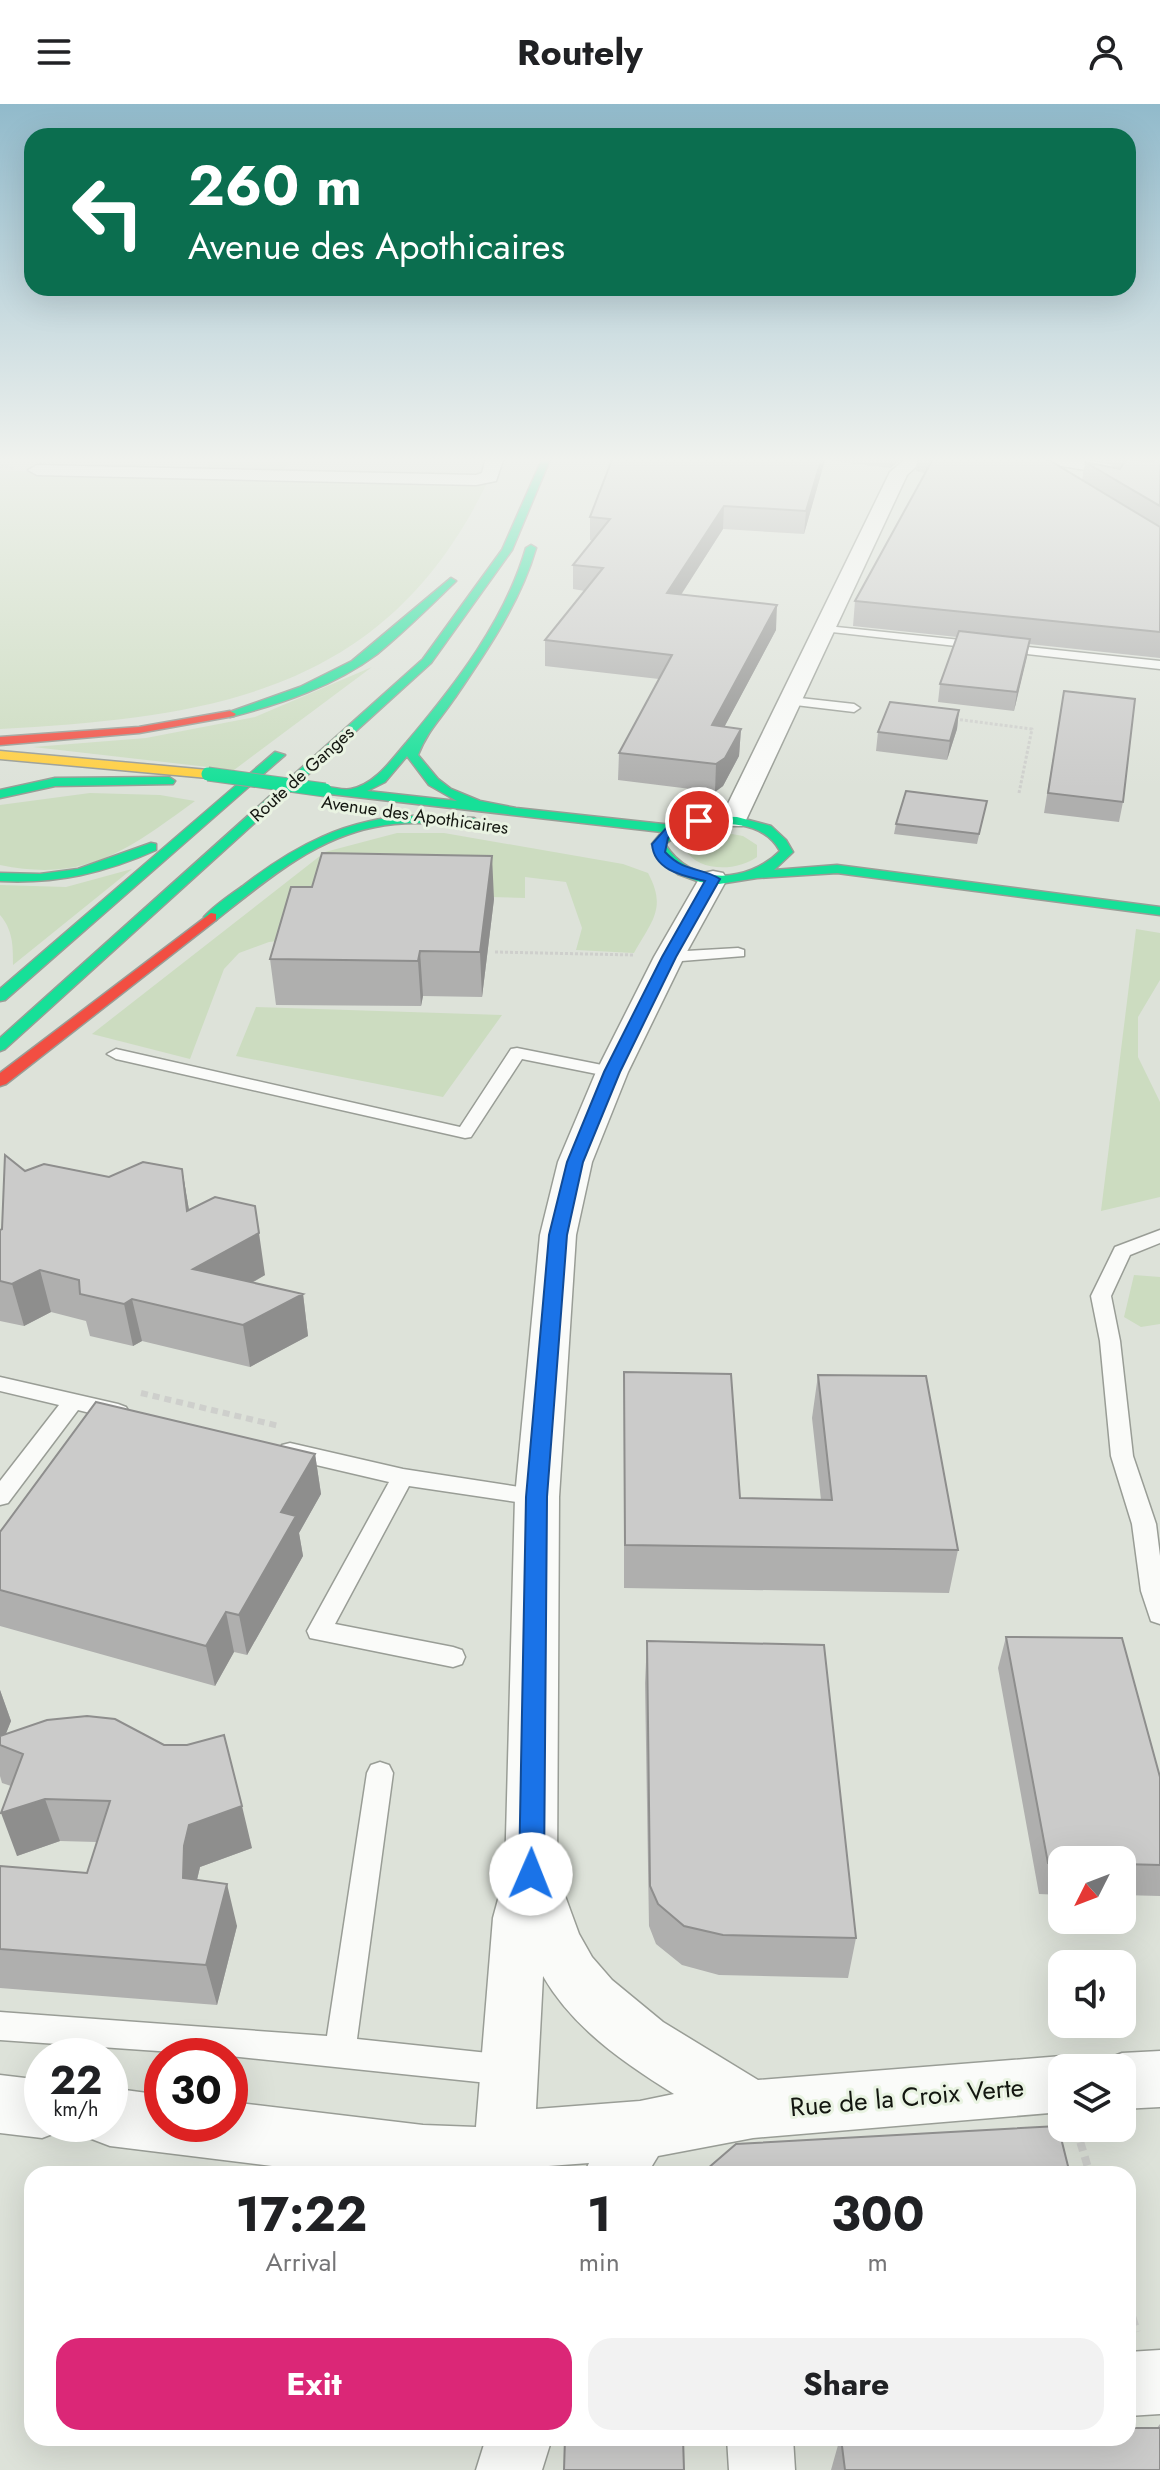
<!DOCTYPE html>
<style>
body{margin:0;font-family:Jost,sans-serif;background:#f2f2f2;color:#202124;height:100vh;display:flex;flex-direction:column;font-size:30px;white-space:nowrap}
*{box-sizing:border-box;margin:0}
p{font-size:26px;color:#757577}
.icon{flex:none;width:44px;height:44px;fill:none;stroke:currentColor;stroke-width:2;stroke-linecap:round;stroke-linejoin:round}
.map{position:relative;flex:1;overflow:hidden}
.side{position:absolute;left:24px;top:2062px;width:1112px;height:280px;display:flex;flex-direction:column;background:#fff;border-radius:24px;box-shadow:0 8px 32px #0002}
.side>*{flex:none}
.banner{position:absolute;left:24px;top:24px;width:1112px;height:168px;border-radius:24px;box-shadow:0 8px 32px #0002;background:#0b6e4f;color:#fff;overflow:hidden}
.needle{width:52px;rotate:228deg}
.tools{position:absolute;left:1048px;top:1742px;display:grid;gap:16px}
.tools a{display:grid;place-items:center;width:88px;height:88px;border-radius:16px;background:#fff;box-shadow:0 8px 32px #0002;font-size:40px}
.speed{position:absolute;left:24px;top:1934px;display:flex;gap:16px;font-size:40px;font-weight:700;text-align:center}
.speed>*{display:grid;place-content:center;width:104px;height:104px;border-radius:50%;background:#fff;box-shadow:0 8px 32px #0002;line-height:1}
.speed small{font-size:20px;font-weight:400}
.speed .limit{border:12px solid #d22;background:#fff;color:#111}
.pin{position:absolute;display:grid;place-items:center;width:68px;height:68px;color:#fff;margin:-34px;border:4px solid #fff;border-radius:50%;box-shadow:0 2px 8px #0007}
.me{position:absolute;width:88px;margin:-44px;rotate:1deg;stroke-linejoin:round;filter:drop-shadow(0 0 6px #0008)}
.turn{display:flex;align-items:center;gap:28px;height:168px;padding:0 32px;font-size:36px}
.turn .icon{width:104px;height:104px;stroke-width:2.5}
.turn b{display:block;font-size:56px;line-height:68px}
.eta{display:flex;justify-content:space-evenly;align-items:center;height:136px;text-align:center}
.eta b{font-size:48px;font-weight:700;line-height:56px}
.action{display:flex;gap:16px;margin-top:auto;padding:16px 32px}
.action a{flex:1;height:92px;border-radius:24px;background:#db2777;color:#fff;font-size:32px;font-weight:700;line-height:92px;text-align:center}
.action a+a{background:#f2f2f2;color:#202124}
header{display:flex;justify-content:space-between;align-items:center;height:104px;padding:0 32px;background:#fff;font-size:36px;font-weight:700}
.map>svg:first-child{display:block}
</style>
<header><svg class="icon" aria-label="menu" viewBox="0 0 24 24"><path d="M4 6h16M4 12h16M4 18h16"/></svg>Routely<svg class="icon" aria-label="person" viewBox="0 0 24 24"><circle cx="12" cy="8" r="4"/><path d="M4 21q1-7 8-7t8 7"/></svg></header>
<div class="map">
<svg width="1160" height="2366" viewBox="0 0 1160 2366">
<rect width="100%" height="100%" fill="#dde2d9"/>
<path fill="#ccdcc0" d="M 213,353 L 382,353 L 383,354 L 295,353 L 282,367 L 205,367 Z
M 0,366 L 134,373 L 486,381 C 384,590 210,613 0,625 Z
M 372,563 L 234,666 L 33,643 L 146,634 L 255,613 Z
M 90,689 L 160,691 L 195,697 C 129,745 87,779 0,761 L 0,701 Z
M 721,728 L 743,732 L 757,741 L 757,753 C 738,767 698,769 685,745 L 691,735 Z
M 397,729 L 444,729 L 623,760 L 648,769 C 667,804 652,817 634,849 L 576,846 L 582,824 L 566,778 L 525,773 L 525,794 L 411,791 L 288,836 L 269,838 L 239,849 L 224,865 L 190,955 L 92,930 L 325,748 Z
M 132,765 L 13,861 C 13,842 13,826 0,811 L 0,781 L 66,783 Z
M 1136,825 L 1160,829 L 1160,876 L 1138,913 L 1138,953 L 1160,998 L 1160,1093 L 1101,1107 Z
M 256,903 L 502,911 L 443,993 L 236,952 Z
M 1134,1171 L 1160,1173 L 1160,1220 L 1141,1223 L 1124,1213 Z"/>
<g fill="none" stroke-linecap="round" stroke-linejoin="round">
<defs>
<path id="lane" d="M 827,522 L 1160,557 L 1160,565 L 823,527 L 821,525 Z
M 791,593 L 854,600 L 860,604 L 854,608 L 787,600 L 785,597 Z
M 738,844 L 744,846 L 744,852 L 669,858 L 661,853 L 669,848 Z
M 517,944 L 612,963 L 621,968 L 612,973 L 522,955 L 471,1033 L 465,1034 L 116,955 L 107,950 L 116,945 L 460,1023 L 511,945 Z
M 1160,1126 L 1160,1139 L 1130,1151 L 1111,1192 L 1120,1237 L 1133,1352 L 1156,1420 L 1160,1452 L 1160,1520 L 1151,1517 L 1141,1487 L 1132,1420 L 1111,1352 L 1100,1237 L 1091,1192 L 1115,1143 Z
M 0,1273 L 118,1300 L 126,1303 L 129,1308 L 126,1313 L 118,1316 L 78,1306 L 8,1399 L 0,1401 L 0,1377 L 59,1301 L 0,1287 Z
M 290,1339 L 403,1365 L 545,1387 L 548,1393 L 545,1399 L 537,1401 L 409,1382 L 335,1520 L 453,1543 L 462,1546 L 465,1553 L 462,1560 L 453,1563 L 310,1534 L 307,1527 L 389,1378 L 282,1353 L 279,1347 L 282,1341 Z
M 380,1658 L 389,1661 L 393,1669 L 357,1935 L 507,1951 L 518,1956 L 522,1966 L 518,1976 L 507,1981 L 230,1952 L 0,1936 L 0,1908 L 327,1932 L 367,1669 L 371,1661 Z"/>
<path id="street" d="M 486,353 L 504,353 L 496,377 L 476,381 L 37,371 L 28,366 L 37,361 L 476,371 L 482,369 Z
M 908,353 L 927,353 L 907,371 L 746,716 L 742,722 L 724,722 L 720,716 L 890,368 Z
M 1029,353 L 1067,353 L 1133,364 L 1142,369 L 1133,374 L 1038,358 Z
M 713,767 L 723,769 L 727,775 L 684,853 L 628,968 L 592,1058 L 576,1131 L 559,1393 L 557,1770 L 579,1830 L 592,1853 L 612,1876 L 663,1918 L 758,1976 L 1062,1952 L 1082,1960 L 1084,1964 L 1062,1964 L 1062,2008 L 753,2034 L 658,2052 L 647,2070 L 584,2070 L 589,2059 L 535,2063 L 532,2070 L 336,2070 L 110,2042 L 89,2034 L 84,2020 L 110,2020 L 110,1984 L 162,1991 L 162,2020 L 230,2020 L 230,1998 L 423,2021 L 476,2023 L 493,1814 L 505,1770 L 515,1393 L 540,1131 L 558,1058 L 596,968 L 654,853 L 699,775 L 703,769 ZM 543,1872 C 573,1924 624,1959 674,1990 L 640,1997 L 536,2005 Z
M 1160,1947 L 1160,2003 L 1122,2005 L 1122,1964 L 1099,1964 L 1102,1957 L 1122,1949 Z
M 0,1971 L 42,1976 L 42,2020 L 65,2020 L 63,2026 L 42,2034 L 0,2029 Z
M 1160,2246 L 1160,2310 L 1128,2312 L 1128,2248 Z
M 486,2334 L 552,2334 L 542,2366 L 476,2366 Z
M 727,2334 L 793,2334 L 795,2366 L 729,2366 Z"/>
<path id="fast" d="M 543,353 L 551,353 L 512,446 L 431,559 L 5,945 L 0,947 L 0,934 L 423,555 L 502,446 Z
M 531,441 L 536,444 C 520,499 486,548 454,595 C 439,617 428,626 418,651 L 438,675 L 451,685 L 480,697 L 516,704 L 672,721 L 707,712 L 737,713 L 771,722 L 786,736 L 793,748 L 774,766 L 837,761 L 1160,803 L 1160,811 L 837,769 L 757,774 L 719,780 L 700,778 L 678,770 L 663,758 L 652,740 L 662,728 L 321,689 L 321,683 C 331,682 342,687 351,685 C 376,680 392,655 407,638 C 455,581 505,517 526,444 ZM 407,652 L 429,681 L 457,697 L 367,687 L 385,678 ZM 716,719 C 742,720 767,723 780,747 C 747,780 691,782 665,740 L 688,723 Z
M 451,474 L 456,477 L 454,479 C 429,503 404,528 377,550 C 334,582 281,600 230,613 L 224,610 L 300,583 L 352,557 Z
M 275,648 L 285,651 L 5,896 L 0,897 L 0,885 Z
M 169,673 L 175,677 L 173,680 L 55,682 L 0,694 L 0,686 L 55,674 Z
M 412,712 L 474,714 L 480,718 L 474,722 C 441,720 407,716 375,723 C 313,735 264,778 216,816 L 206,816 L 204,813 C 215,801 230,791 243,782 C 294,742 347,714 412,712 Z
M 151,739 L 156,740 L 156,746 C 105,769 56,780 0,777 L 0,769 L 40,770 L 78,765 Z"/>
<path id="slow" d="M 0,647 L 208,666 L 214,670 L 208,674 L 0,655 Z"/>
<path id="jam" d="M 230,607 L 236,610 L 234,612 L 139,629 L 0,641 L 0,633 L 139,623 Z
M 211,809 L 216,810 L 216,816 L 6,980 L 0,982 L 0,969 Z"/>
</defs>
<use href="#lane" stroke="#999d96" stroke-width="3"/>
<use href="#street" stroke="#999d96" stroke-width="3"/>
<use href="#fast" stroke="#999d96" stroke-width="3"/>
<use href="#slow" stroke="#999d96" stroke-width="3"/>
<use href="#jam" stroke="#999d96" stroke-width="3"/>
<path stroke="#cecfcc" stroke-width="3" stroke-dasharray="3 2" stroke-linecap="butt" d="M 0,362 L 13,364
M 955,615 L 1032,625 L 1019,689
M 495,848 L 634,851"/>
<path stroke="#cecfcc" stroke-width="6" stroke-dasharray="7 5" stroke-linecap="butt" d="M 141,1289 L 279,1322"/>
<path stroke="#cecfcc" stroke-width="8" stroke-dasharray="9 6" stroke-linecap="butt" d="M 1076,2024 L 1090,2070
M 1128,2199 L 1137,2228"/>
<use href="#lane" fill="#fafbf9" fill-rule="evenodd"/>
<use href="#street" fill="#fafbf9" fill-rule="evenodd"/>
<use href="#fast" fill="#16e098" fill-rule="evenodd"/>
<use href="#slow" fill="#ffcf43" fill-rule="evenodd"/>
<use href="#jam" fill="#f24e42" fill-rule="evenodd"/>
<defs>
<path id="fast-bridge" d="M 208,670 L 325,686"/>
</defs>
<use href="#fast-bridge" stroke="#999d96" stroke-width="15" stroke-linecap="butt"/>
<use href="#fast-bridge" stroke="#16e098" stroke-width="13"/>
</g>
<path fill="#afafae" d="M 613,353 L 905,353 L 890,364 L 825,356 L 804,430 L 723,425 L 681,491 L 776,526 L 724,623 L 741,625 L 739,652 L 723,682 L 715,688 L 618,676 L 619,649 L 659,575 L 545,562 L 545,536 L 585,487 L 573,485 L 573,461 L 593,437 L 590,436 L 590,413 Z
M 917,353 L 1044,353 L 1082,376 L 1085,358 L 1111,363 L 1112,358 L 1080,353 L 1160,353 L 1160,554 L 1029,540 L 1014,607 L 938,598 L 940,580 L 957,533 L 853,522 L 855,497 L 925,369 L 916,367 Z
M 1064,587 L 1123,698 L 1119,718 L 1044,709 Z
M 959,606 L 957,625 L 947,656 L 876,647 L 878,628 Z
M 987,697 L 977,740 L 894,730 L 896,720 Z
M 494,795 L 482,893 L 423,892 L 421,902 L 276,901 L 270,855 Z
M 182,1065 L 189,1106 L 265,1171 L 252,1179 L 303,1190 L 308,1232 L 250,1263 L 142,1237 L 133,1242 L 90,1232 L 86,1217 L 51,1208 L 24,1222 L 0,1217 L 0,1126 L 2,1125 L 25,1067 L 109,1073 Z
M 624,1268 L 740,1394 L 821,1396 L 812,1314 L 818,1271 L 958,1446 L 949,1489 L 624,1484 Z
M 315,1350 L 321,1390 L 299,1429 L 303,1452 L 247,1551 L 234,1548 L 215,1582 L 0,1522 L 0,1428 Z
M 1006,1533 L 1160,1673 L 1160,1792 L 1122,1791 L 1122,1756 L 1062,1756 L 1062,1791 L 1039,1790 L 998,1564 Z
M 647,1537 L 856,1834 L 848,1874 L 719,1871 L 682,1861 L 656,1840 L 649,1822 L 645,1579 Z
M 0,1586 L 11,1617 L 6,1629 L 252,1744 L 200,1763 L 197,1776 L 237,1822 L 217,1901 L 0,1884 L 0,1762 L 87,1769 L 97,1738 L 60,1737 L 17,1752 L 11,1682 L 2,1679 L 0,1672 Z
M 1160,2320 L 1160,2366 L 831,2366 L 840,2334 L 1128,2334 L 1157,2324 Z"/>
<path fill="#8e8e8d" d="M 822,353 L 825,353 L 825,356 L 804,430 L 806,407 Z
M 891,353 L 905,353 L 890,364 Z
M 724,402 L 723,425 L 666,514 L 667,489 Z
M 777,501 L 776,526 L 711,648 L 712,621 Z
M 1030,535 L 1027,553 L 1014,607 L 1017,588 Z
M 959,606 L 957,625 L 947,656 L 950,637 Z
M 741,625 L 739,652 L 723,682 L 715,688 L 716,660 Z
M 492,752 L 494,795 L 482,893 L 480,848 Z
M 420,847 L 423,892 L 421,902 L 418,857 Z
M 182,1065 L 189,1106 L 187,1107 Z
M 259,1129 L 265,1171 L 201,1207 L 193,1165 Z
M 40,1166 L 51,1208 L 24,1222 L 12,1180 Z
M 303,1190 L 308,1232 L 250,1263 L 243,1221 Z
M 132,1195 L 142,1237 L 133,1242 L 124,1200 Z
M 315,1350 L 321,1390 L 299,1429 L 303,1452 L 247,1551 L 239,1511 L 281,1408 Z
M 226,1508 L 234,1548 L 215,1582 L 206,1542 Z
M 0,1586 L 11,1617 L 1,1642 L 0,1641 Z
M 45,1695 L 60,1737 L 17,1752 L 1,1709 Z
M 242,1702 L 252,1744 L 200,1763 L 195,1784 L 183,1774 L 184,1742 L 189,1721 Z
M 227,1780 L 237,1822 L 217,1901 L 206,1861 Z"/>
<path fill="#cbcbca" stroke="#8e8e8d" stroke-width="2" d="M 613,353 L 822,353 L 806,407 L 724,402 L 667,489 L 777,501 L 712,621 L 741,625 L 725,654 L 716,660 L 619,649 L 672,551 L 545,536 L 603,464 L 573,461 L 610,415 L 590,413 Z
M 934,353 L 1044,353 L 1160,423 L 1160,528 L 855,497 Z
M 1115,353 L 1151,358 L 1160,353 L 1160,402 L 1085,358 L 1120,365 L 1125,357 Z
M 959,527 L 1030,535 L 1017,588 L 940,580 Z
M 1064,587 L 1135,595 L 1123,698 L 1048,689 Z
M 890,598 L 959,606 L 950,637 L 878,628 Z
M 906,687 L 987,697 L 979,730 L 896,720 Z
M 322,749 L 492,752 L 480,848 L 420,847 L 418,857 L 270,855 L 291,783 L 312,783 Z
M 5,1051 L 25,1067 L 44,1060 L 109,1073 L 143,1058 L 182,1065 L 187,1107 L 215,1093 L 255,1102 L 259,1129 L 193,1165 L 303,1190 L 243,1221 L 132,1195 L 124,1200 L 80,1190 L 79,1176 L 40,1166 L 12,1180 L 0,1177 L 0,1126 L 2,1125 Z
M 624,1268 L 731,1270 L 740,1394 L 832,1396 L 818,1271 L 926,1272 L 958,1446 L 625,1441 Z
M 96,1298 L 315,1350 L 281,1408 L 296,1412 L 239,1511 L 226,1508 L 206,1542 L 0,1486 L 0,1428 Z
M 1006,1533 L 1122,1534 L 1160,1673 L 1160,1761 L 1122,1760 L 1122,1756 L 1062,1756 L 1062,1760 L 1048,1759 Z
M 647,1537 L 824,1541 L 856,1834 L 723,1831 L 684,1822 L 658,1800 L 650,1782 Z
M 87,1612 L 115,1615 L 164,1641 L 187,1641 L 224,1631 L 242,1702 L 189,1721 L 184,1742 L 183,1774 L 227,1780 L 206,1861 L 0,1845 L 0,1762 L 87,1769 L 110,1697 L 45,1695 L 1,1709 L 23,1650 L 0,1641 L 0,1632 L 47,1616 Z
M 1058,2022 L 1070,2070 L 709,2070 L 707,2065 L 736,2040 Z
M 1128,2324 L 1160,2324 L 1160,2366 L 845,2366 L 841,2334 L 1128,2334 Z
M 565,2334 L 683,2334 L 684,2366 L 564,2366 Z"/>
<linearGradient id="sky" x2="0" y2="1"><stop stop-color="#91bacb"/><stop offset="0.52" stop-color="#f0f2ee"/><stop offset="1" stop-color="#f0f2ee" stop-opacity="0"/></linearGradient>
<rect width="1160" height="684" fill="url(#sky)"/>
<path fill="#1a73e8" stroke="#114b97" stroke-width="2" d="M 699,713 L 706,717 L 704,719 L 676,728 L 668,734 L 665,748 C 686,770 700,762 720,775 L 676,853 L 620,968 L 583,1058 L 567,1131 L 547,1393 L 544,1770 L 540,1778 L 531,1781 L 523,1778 L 519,1770 L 526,1393 L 549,1131 L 567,1058 L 604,968 L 662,853 L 705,777 C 684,772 654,767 652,740 L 667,723 Z"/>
<g text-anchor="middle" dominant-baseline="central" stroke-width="6" stroke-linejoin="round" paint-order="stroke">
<g font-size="18" fill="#131610" stroke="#e9f3e2">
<text transform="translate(302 670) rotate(-42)">Route de Ganges</text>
<text transform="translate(415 711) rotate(8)">Avenue des Apothicaires</text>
</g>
<g font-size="26" fill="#131610" stroke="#e9f3e2">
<text transform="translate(907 1993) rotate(-5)">Rue de la Croix Verte</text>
</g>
</g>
</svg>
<div class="tools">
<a><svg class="needle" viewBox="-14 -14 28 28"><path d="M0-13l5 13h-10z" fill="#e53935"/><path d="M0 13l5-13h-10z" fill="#757577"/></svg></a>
<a><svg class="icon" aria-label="sound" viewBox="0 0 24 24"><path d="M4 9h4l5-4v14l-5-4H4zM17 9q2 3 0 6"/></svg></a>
<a><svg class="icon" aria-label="layers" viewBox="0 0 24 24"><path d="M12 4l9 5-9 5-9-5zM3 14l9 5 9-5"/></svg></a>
</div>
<div class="speed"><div>22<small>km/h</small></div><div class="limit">30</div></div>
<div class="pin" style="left:699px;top:717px;background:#d93025"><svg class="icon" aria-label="arrive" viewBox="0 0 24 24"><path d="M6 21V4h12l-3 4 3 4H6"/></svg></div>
<svg class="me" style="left:531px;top:1770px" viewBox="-20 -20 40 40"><circle r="19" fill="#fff"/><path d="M0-13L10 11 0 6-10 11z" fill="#1a73e8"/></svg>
<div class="banner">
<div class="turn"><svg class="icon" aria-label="left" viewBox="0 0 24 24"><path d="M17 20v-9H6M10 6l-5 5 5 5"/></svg><div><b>260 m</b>Avenue des Apothicaires</div></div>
</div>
<section class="side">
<div class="eta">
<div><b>17:22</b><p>Arrival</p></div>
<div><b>1</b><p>min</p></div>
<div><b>300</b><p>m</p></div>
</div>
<div class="action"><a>Exit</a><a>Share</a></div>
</section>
</div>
